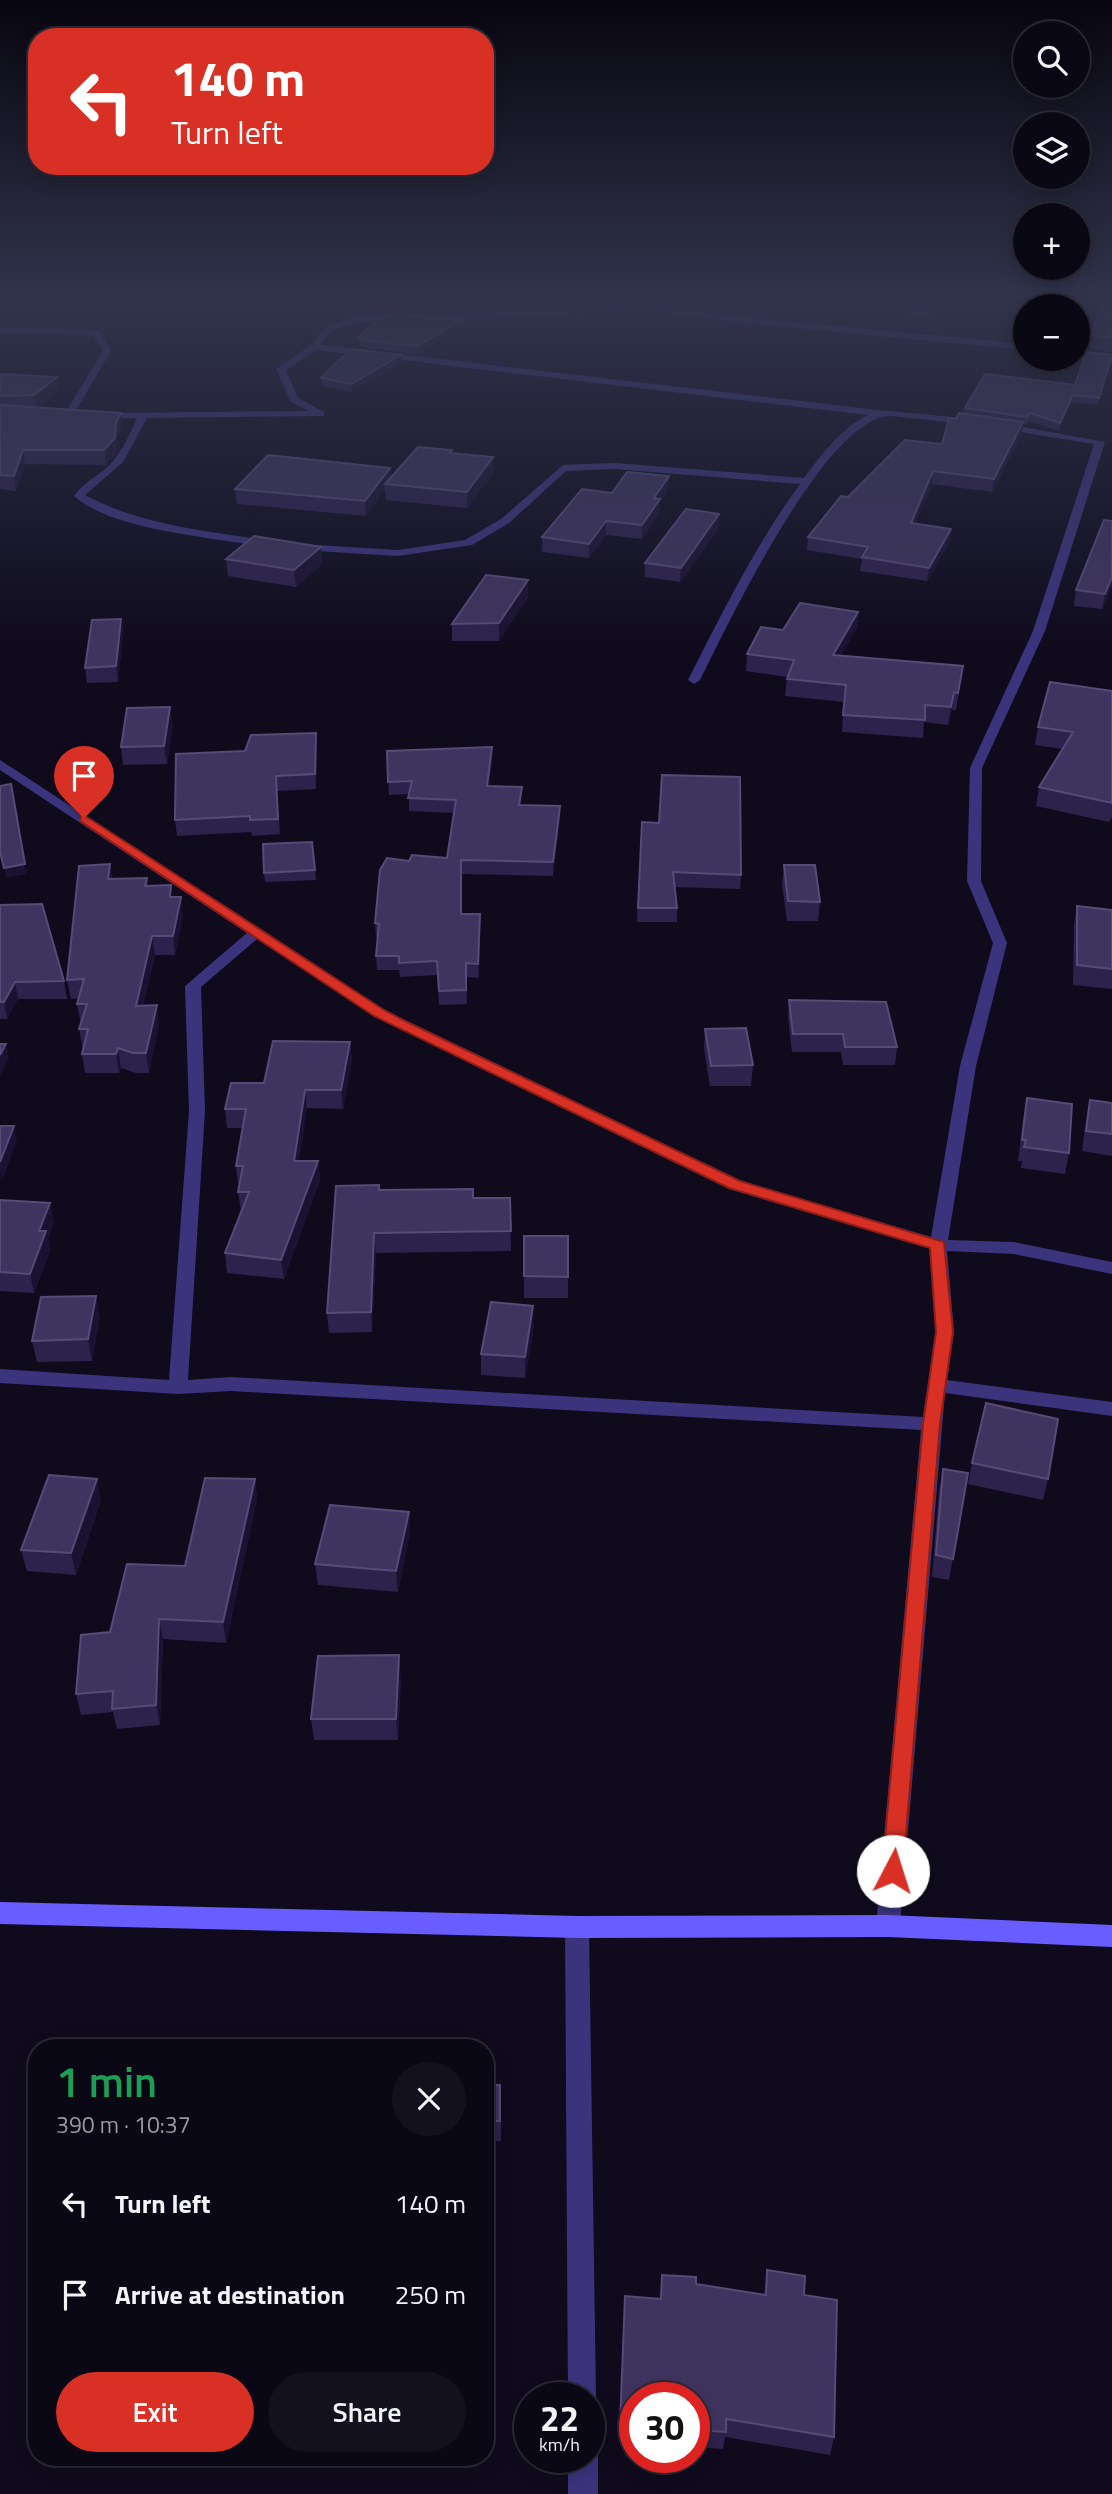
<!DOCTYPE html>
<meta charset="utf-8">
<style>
body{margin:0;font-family:"Titillium Web",sans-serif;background:#14111f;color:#f1f3f6;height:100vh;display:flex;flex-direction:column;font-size:26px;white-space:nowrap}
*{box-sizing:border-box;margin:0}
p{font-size:23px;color:#9a9aa1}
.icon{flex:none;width:38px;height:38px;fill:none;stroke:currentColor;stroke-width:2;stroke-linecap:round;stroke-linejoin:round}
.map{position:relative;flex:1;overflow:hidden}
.drawer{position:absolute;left:28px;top:2039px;width:466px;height:427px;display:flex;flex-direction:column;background:#0b0816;border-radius:28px;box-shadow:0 4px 18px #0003,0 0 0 2px #2b2935}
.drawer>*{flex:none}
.banner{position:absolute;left:28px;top:28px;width:466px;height:147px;border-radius:28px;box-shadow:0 4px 18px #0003,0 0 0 2px #2b2935;background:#d93025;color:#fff;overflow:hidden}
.controls{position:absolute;left:1013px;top:21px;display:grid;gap:14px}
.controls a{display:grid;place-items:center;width:77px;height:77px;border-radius:50%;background:#0b0816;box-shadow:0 4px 18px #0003,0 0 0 2px #2b2935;font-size:35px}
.speed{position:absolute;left:514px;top:2382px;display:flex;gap:14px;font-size:35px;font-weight:700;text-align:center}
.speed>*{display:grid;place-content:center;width:91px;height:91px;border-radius:50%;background:#0b0816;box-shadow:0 4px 18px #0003,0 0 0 2px #2b2935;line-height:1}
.speed small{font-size:18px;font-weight:400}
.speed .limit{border:10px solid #d22;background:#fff;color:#111}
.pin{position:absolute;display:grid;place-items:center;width:60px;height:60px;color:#fff;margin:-72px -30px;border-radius:50% 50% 50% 0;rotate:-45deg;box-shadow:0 0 7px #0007}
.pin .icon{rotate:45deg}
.me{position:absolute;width:77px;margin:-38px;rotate:5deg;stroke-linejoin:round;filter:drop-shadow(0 0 5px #0008)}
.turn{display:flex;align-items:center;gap:24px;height:147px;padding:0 28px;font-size:32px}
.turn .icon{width:91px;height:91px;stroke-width:2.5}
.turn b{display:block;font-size:49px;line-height:60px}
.round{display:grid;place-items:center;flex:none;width:74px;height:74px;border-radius:37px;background:#14111f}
.head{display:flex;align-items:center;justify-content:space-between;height:119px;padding:0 28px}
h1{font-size:42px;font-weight:600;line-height:52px;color:#1e9e55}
.cta{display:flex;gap:14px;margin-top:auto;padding:14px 28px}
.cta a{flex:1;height:80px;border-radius:42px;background:#d93025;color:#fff;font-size:28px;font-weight:600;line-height:80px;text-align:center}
.cta a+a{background:#14111f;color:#f1f3f6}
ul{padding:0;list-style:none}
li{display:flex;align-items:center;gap:21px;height:91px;padding:0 28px}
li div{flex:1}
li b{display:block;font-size:26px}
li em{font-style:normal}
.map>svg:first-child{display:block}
</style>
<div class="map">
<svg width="1112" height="2494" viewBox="0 0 1112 2494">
<rect width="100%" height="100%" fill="#0f0b1d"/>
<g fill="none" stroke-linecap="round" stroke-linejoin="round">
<path fill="#3b347d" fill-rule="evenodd" d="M 652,302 L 665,302 L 657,306 L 732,316 L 1026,344 L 1026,350 L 732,322 L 645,309 L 436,322 L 400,319 L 356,323 L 333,330 L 320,345 L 878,410 L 984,420 L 1105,442 L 1045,631 L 982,768 L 981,881 L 1007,943 L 976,1066 L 948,1240 L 1014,1242 L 1112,1262 L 1112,1274 L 1014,1254 L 947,1251 L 954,1332 L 947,1380 L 1112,1402 L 1112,1416 L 945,1393 L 900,1926 L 896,1934 L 888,1937 L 880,1934 L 876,1926 L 921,1430 L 231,1391 L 178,1394 L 0,1383 L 0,1369 L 169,1380 L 189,1111 L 185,986 L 247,933 L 0,770 L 0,760 L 384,1010 L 741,1181 L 931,1237 L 960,1066 L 993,943 L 967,881 L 970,768 L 1033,631 L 1094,444 L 984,426 L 892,416 C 828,412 727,626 700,680 L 694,684 L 688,680 C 722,613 756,544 800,484 L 615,469 L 566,471 L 509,523 L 472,545 L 398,556 L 300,550 L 295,547 L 300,544 L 398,550 L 465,540 L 501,519 L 563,465 L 615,463 L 804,478 C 823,453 840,429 868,415 L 316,350 L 286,370 L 298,398 L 324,412 L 324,416 L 147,418 L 123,462 L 85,495 C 143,526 208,531 272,541 L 277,544 L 276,546 C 262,548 247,543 233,542 C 189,535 107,526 74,496 C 82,484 93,479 104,470 C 120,457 129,436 137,418 L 98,418 L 93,415 L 95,413 L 308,411 L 291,402 L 276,369 L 311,345 L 327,326 L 355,317 L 400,313 L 436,316 L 530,309 L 578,309 ZM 257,939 L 374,1016 L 729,1189 L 930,1248 L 936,1332 L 923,1417 L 231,1377 L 188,1380 L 205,1111 L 201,987 Z
M 0,327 L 99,330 L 111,351 L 72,417 L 64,415 L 103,351 L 93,335 L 0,333 Z
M 1078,350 L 1112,354 L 1112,360 L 1078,356 Z
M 577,1916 L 585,1919 L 589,1927 L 596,2398 L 590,2409 L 590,2398 L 568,2398 L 565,1927 L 569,1919 Z
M 590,2445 L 593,2447 L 598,2457 L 598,2494 L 568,2494 L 568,2457 L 590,2457 Z"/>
<path fill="#6a5dff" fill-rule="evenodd" d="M 0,1902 L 577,1916 L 888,1915 L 1112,1925 L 1112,1947 L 888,1937 L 577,1938 L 0,1924 Z"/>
</g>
<path fill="#2d224c" d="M 899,302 L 949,302 L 948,303 L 940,302 L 932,317 L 897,313 Z
M 1112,307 L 1112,352 L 1089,349 L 1091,335 Z
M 463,319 L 463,327 L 417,354 L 361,347 L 361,345 L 358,344 L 358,337 Z
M 401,363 L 352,392 L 322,386 L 321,378 Z
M 1111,363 L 1097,405 L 1072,402 L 1059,431 L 1029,421 L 1026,425 L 1023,424 L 1021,435 L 992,492 L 932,484 L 915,524 L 951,529 L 950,542 L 927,581 L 860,571 L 862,559 L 807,550 L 808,537 L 848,497 L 942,444 L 956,419 L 964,414 L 965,408 L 1075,385 Z
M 0,374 L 57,377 L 59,390 L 38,408 L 122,426 L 117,437 L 117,452 L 106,465 L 25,464 L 16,491 L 0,489 Z
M 452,454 L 493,473 L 467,508 L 386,500 L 385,490 L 366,516 L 237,504 L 235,489 L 390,468 L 391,477 Z
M 668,490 L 660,502 L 660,513 L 642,539 L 606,535 L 589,558 L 542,552 L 542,537 L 612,493 Z
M 719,514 L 719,528 L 680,582 L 645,577 L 645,563 Z
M 1112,521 L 1112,586 L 1102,609 L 1074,606 L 1076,590 Z
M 321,547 L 322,564 L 296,587 L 228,576 L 226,559 Z
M 528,580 L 528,597 L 499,641 L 452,641 L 452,624 Z
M 858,612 L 857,628 L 841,655 L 963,666 L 956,710 L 952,710 L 948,725 L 924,722 L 923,738 L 842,732 L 844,702 L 785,696 L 787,677 L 746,671 L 747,654 L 783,630 Z
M 121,619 L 123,634 L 118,682 L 87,683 L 85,668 Z
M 1112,691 L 1112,817 L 1109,822 L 1036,806 L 1039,787 L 1062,749 L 1035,745 L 1038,727 Z
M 173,725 L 167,764 L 123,765 L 121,747 Z
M 317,747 L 316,789 L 277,791 L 280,834 L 252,836 L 251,832 L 177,836 L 175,820 Z
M 492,747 L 492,760 L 489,786 L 522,787 L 521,805 L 560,819 L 553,876 L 462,874 L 461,914 L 480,928 L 479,978 L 466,977 L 467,1004 L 439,1005 L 437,975 L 400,977 L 399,970 L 377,970 L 376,956 L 378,937 L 376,937 L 375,923 L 409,861 L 447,858 L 454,813 L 409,811 L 409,794 L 389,795 L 387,751 Z
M 642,822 L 741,875 L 740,889 L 675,887 L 677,908 L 677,922 L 637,922 Z
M 312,842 L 316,880 L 265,882 L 264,873 Z
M 110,864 L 112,879 L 147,878 L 148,886 L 173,897 L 183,916 L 175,955 L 155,955 L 143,1005 L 159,1024 L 149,1073 L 136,1073 L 121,1068 L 119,1073 L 85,1073 L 82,1054 L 83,1049 L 79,1029 L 81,1024 L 77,1004 L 79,998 L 71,999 L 67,980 Z
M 784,865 L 820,902 L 818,921 L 787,921 L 782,884 Z
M 0,905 L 64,981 L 67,999 L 18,999 L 7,1019 L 0,1019 Z
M 1077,906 L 1112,910 L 1112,989 L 1073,985 L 1074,925 Z
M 789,1000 L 897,1047 L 895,1065 L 843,1065 L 841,1052 L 792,1052 L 788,1018 Z
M 705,1029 L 753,1065 L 751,1086 L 710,1086 L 704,1049 Z
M 350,1042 L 352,1061 L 343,1109 L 307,1108 L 299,1161 L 318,1161 L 320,1180 L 284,1279 L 227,1273 L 225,1253 L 242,1211 L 241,1211 L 238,1192 L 239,1184 L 238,1184 L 236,1166 L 242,1128 L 227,1128 L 225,1109 L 264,1083 Z
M 1027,1098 L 1069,1153 L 1065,1174 L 1021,1168 L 1022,1161 L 1018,1161 L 1023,1119 Z
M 1090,1100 L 1112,1103 L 1112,1156 L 1082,1151 L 1086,1120 Z
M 379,1190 L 473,1198 L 510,1198 L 511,1251 L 376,1253 L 372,1332 L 329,1333 L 327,1313 Z
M 0,1200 L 54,1222 L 48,1239 L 50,1251 L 34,1293 L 0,1291 Z
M 568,1236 L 568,1298 L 524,1298 L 524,1276 Z
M 100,1317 L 92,1361 L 37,1362 L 32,1341 Z
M 534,1327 L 525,1378 L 481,1375 L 481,1354 Z
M 972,1463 L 1048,1479 L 1043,1500 L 968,1484 Z
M 943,1469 L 968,1473 L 949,1580 L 932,1577 L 939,1490 Z
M 255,1479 L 257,1499 L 226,1643 L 163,1639 L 160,1725 L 117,1729 L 113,1712 L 81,1715 L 76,1694 L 110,1632 L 185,1566 Z
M 101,1500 L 76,1575 L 27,1571 L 21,1550 Z
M 409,1512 L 410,1533 L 398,1592 L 318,1585 L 315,1564 Z
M 401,1677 L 398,1740 L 314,1740 L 311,1719 Z
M 485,2085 L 501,2105 L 501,2141 L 485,2141 Z
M 767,2270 L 804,2295 L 834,2437 L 830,2455 L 725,2437 L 723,2449 L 695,2447 L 695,2398 L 635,2398 L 635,2443 L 619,2442 L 625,2296 L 660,2298 L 662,2275 L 696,2284 L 764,2295 Z"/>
<path fill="#1a1231" d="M 936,302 L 940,302 L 932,317 L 933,307 Z
M 463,319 L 463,327 L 417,354 L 417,346 Z
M 401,355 L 401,363 L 352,392 L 351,384 Z
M 1112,356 L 1111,363 L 1097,405 L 1099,398 Z
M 57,377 L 59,390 L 37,409 L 34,395 Z
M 1073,395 L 1072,402 L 1059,431 L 1060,423 Z
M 121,413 L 122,426 L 117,437 L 117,452 L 106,465 L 104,450 Z
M 1023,422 L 1021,435 L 992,492 L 994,479 Z
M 23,450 L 25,464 L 16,491 L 14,476 Z
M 493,457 L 493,473 L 467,508 L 467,492 Z
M 390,468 L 391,482 L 385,484 L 385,490 L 366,516 L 365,501 Z
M 933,471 L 932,484 L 910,536 L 911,523 Z
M 669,476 L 668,490 L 660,502 L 660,513 L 642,539 L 642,525 L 654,498 Z
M 719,514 L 719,528 L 680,582 L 681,568 Z
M 606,521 L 606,535 L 589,558 L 589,544 Z
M 951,529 L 950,542 L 927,581 L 929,568 Z
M 321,547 L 322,564 L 296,587 L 294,570 Z
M 1112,577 L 1112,586 L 1102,609 L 1105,594 Z
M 528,580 L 528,597 L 499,641 L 499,623 Z
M 858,612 L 857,628 L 831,672 L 833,655 Z
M 121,619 L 123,634 L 118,682 L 116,666 Z
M 954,692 L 952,710 L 948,725 L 951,707 Z
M 170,707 L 173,725 L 167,764 L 164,746 Z
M 316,733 L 317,747 L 316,789 L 315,774 Z
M 492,747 L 492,760 L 488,799 L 487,786 Z
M 11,784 L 26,874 L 6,878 L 4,868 Z
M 522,787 L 522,800 L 519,818 L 519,805 Z
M 560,806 L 560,819 L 553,876 L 553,862 Z
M 110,864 L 112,883 L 108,879 Z
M 181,897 L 183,916 L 175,955 L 173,936 Z
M 480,914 L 480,928 L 479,978 L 478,964 Z
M 152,936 L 155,955 L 139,1025 L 136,1006 Z
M 15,982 L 18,999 L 7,1019 L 4,1002 Z
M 157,1005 L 159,1024 L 149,1073 L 146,1053 Z
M 350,1042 L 352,1061 L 343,1109 L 341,1090 Z
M 6,1044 L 9,1058 L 0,1076 L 0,1055 Z
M 118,1048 L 121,1068 L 119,1073 L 116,1054 Z
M 305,1090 L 307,1108 L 296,1180 L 294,1161 Z
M 14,1126 L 17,1141 L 2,1180 L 0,1172 L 0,1162 Z
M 318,1161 L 320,1180 L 284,1279 L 281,1260 Z
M 50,1203 L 54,1222 L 48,1239 L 50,1251 L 34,1293 L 30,1274 L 39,1231 Z
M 374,1233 L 376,1253 L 372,1332 L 371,1312 Z
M 96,1296 L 100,1317 L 92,1361 L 88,1339 Z
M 533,1306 L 534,1327 L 525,1378 L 525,1357 Z
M 97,1479 L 101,1500 L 76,1575 L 71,1553 Z
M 255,1479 L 257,1499 L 226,1643 L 223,1622 Z
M 409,1512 L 410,1533 L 398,1592 L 396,1571 Z
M 159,1619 L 163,1639 L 160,1725 L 156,1705 Z
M 399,1655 L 401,1677 L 398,1740 L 396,1719 Z"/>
<path fill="#3f345f" stroke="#564b78" stroke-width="2" d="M 899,302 L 936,302 L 933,307 L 898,303 Z
M 1102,304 L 1112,307 L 1112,338 L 1091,335 Z
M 400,314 L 463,319 L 417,346 L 361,340 L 363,337 L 358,337 L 383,316 Z
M 351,349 L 401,355 L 351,384 L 321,378 Z
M 1086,352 L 1112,355 L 1099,398 L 1073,395 L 1060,423 L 1030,413 L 1027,417 L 965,408 L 985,374 L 1075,385 Z
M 0,374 L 57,377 L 34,395 L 0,396 Z
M 0,405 L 121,413 L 116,423 L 115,438 L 104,450 L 23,450 L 14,476 L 0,475 Z
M 959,413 L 1023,422 L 994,479 L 933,471 L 911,523 L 951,529 L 929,568 L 862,557 L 868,547 L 808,537 L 841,496 L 848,497 L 905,440 L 942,444 L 949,418 L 956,419 Z
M 418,447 L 452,450 L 449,453 L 493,457 L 467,492 L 385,484 Z
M 268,455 L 390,468 L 365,501 L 235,489 Z
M 627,472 L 669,476 L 654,498 L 660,499 L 642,525 L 606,521 L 589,544 L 542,537 L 582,489 L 612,493 Z
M 686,509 L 719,514 L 681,568 L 645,563 Z
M 1104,520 L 1112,521 L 1112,577 L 1105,594 L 1076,590 Z
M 254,536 L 321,547 L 294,570 L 226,559 Z
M 486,575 L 528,580 L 499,623 L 452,624 Z
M 800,603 L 858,612 L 833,655 L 963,666 L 958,693 L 954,692 L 951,707 L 925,705 L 925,720 L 843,715 L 846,685 L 787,679 L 794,660 L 747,654 L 761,627 L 783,630 Z
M 121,619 L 116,666 L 85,668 L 92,620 Z
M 1050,682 L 1112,691 L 1112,803 L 1039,787 L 1073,732 L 1038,727 Z
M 170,707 L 164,746 L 121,747 L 127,708 Z
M 316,733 L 315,774 L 276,776 L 278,819 L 250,820 L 250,816 L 175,820 L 176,754 L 245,751 L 251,735 Z
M 492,747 L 487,786 L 522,787 L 519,805 L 560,806 L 553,862 L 461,860 L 461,914 L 480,914 L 478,964 L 466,963 L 466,990 L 439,991 L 437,961 L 399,963 L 399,956 L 376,956 L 379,924 L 375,923 L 380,870 L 387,858 L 409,861 L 412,855 L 447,858 L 456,800 L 408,798 L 412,781 L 388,782 L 387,751 Z
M 662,775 L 740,777 L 741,875 L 673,872 L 677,908 L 638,908 L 642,822 L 659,823 Z
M 11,784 L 25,864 L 4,868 L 0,852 L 0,786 Z
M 312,842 L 315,870 L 264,873 L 263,844 Z
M 110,864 L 108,879 L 147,878 L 145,886 L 171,885 L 170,897 L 181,897 L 173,936 L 152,936 L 136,1006 L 157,1005 L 146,1053 L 133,1053 L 118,1048 L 116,1054 L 82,1054 L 88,1029 L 79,1029 L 87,1004 L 77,1004 L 84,979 L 67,980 L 79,866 Z
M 784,865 L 815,865 L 820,902 L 788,901 Z
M 42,904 L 64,981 L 15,982 L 4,1002 L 0,1002 L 0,905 Z
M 1077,906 L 1112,910 L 1112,969 L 1077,965 Z
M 789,1000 L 886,1002 L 897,1047 L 845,1047 L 843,1034 L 793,1034 Z
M 746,1028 L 753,1065 L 711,1066 L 705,1029 Z
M 273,1041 L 350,1042 L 341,1090 L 305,1090 L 294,1161 L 318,1161 L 281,1260 L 225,1253 L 249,1192 L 238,1192 L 243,1166 L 236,1166 L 246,1109 L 225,1109 L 231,1083 L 264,1083 Z
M 0,1044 L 6,1044 L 0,1055 Z
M 1027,1098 L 1072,1104 L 1069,1153 L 1024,1147 L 1026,1140 L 1022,1140 Z
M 1090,1100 L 1112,1103 L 1112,1134 L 1086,1131 Z
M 0,1126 L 14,1126 L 0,1162 Z
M 379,1185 L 379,1190 L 473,1189 L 473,1198 L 510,1198 L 511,1231 L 374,1233 L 371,1312 L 327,1313 L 336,1186 Z
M 0,1200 L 50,1203 L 39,1231 L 46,1231 L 30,1274 L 0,1272 Z
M 524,1236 L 568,1236 L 568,1277 L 524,1276 Z
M 96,1296 L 88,1339 L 32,1341 L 41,1297 Z
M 491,1302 L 533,1306 L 525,1357 L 481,1354 Z
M 986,1403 L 1058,1419 L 1048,1479 L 972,1463 Z
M 943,1469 L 968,1473 L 953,1559 L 936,1555 Z
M 49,1475 L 97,1479 L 71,1553 L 21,1550 Z
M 205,1478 L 255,1479 L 223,1622 L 159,1619 L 156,1705 L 112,1709 L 113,1691 L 76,1694 L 81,1635 L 110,1632 L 127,1564 L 185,1566 Z
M 330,1505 L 409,1512 L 396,1571 L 315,1564 Z
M 399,1655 L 396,1719 L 311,1719 L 318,1656 Z
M 485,2085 L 500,2085 L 500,2121 L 485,2121 Z
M 767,2270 L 805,2276 L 804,2295 L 837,2300 L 834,2437 L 726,2419 L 726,2432 L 695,2430 L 695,2398 L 635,2398 L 635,2426 L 620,2425 L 625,2296 L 661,2299 L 662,2275 L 696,2277 L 696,2284 L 766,2295 Z"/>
<linearGradient id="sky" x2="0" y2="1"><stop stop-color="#080610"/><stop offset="0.46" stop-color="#31344c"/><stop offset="1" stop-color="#31344c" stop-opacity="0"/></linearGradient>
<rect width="1112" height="651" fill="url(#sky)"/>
<path fill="#d93025" stroke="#8d1f18" stroke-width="2" d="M 84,815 L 384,1010 L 405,1021 L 740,1181 L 944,1242 L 953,1332 L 940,1424 L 903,1871 L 900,1877 L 893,1880 L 885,1877 L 882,1871 L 923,1424 L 936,1332 L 930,1248 L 729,1188 L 374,1016 L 80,821 L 80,816 Z"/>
</svg>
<div class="controls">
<a><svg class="icon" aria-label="search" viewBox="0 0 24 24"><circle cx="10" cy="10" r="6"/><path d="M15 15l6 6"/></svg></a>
<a><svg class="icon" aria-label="layers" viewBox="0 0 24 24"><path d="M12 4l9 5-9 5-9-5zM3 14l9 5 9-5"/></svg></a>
<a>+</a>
<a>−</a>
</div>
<div class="speed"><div>22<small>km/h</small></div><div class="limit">30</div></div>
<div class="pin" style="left:84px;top:818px;background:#d93025"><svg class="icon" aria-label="arrive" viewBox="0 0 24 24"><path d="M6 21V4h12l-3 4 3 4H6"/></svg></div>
<svg class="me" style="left:893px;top:1871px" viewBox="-20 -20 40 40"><circle r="19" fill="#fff"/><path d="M0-13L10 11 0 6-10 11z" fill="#d93025"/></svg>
<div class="banner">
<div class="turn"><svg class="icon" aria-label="left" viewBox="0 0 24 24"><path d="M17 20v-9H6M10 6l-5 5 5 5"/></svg><div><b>140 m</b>Turn left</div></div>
</div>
<section class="drawer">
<div class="head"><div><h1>1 min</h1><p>390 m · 10:37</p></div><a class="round"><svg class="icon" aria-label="close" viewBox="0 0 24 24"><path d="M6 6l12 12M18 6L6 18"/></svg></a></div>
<ul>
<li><svg class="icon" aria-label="left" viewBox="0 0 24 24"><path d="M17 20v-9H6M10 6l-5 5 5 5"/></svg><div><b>Turn left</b></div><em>140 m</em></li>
<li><svg class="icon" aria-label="arrive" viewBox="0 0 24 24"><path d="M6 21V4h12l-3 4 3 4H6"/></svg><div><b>Arrive at destination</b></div><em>250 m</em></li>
</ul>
<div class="cta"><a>Exit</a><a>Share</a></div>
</section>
</div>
